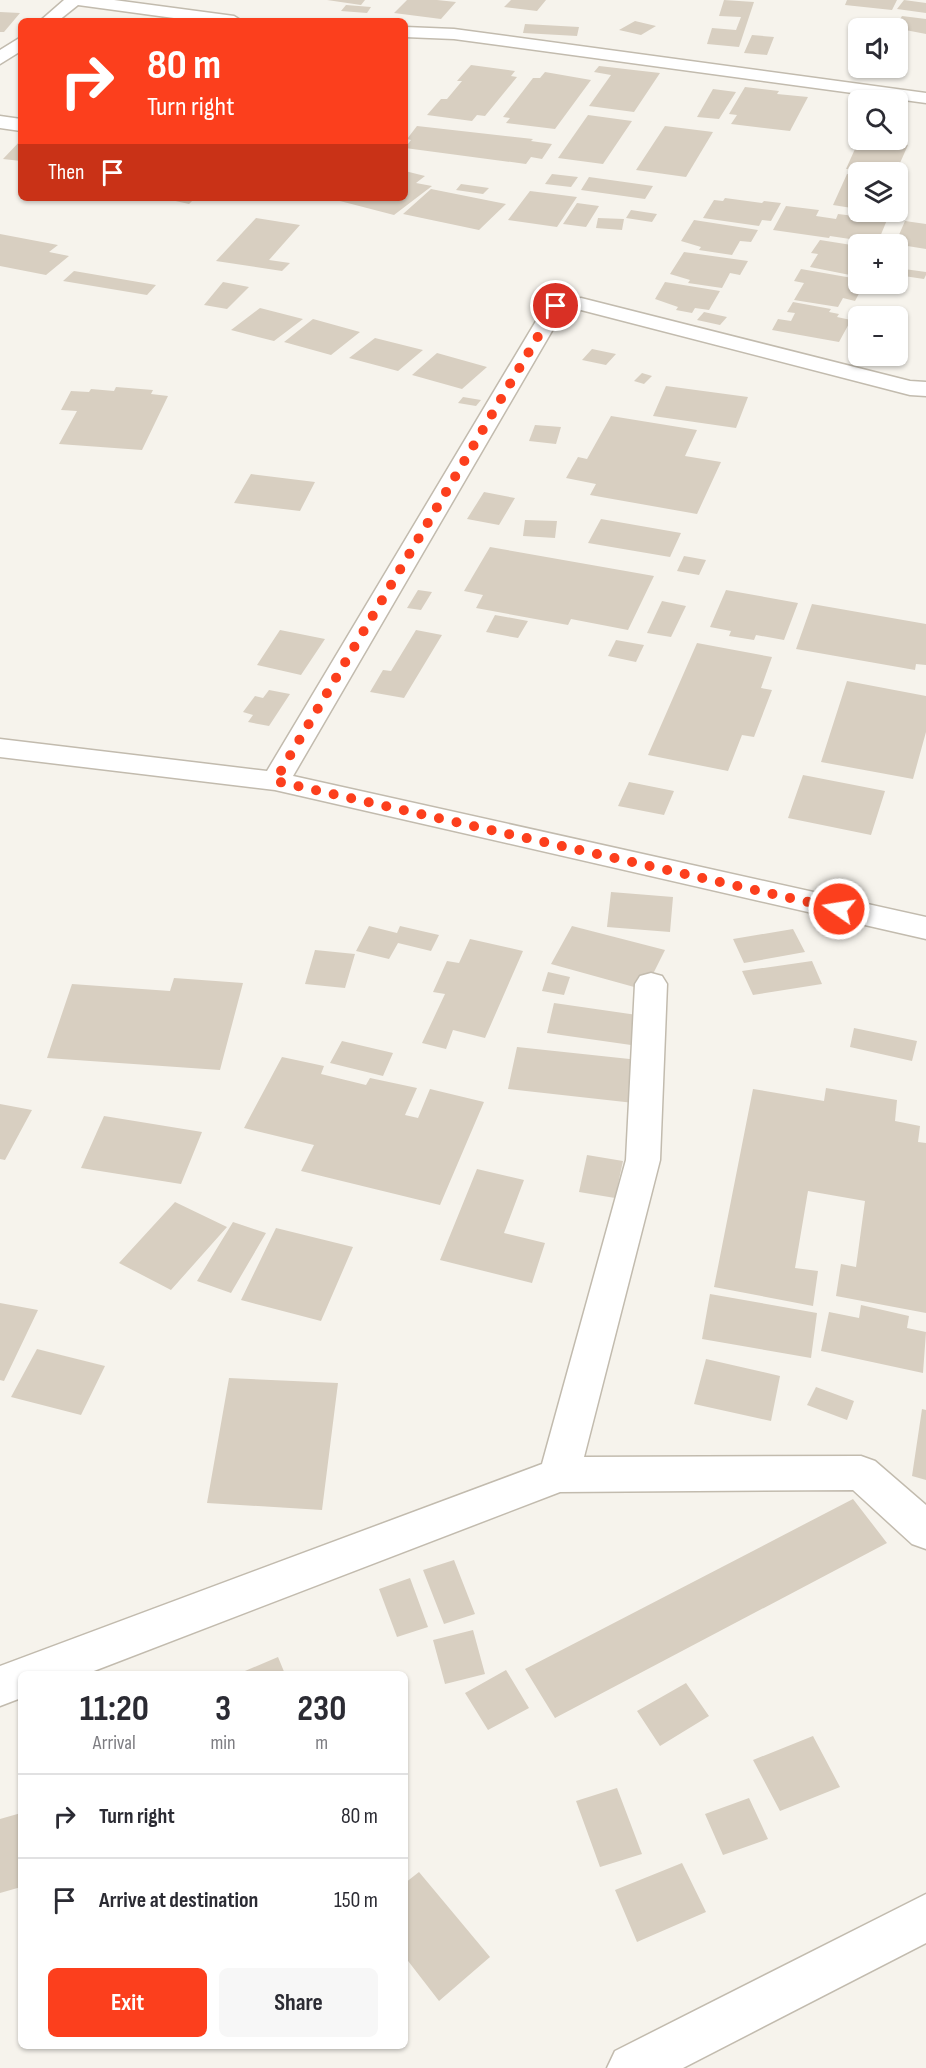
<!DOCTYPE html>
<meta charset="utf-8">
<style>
body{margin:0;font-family:"Sofia Sans Condensed",sans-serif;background:#f7f7f7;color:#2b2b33;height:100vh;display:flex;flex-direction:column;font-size:22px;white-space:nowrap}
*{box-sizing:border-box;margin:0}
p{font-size:20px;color:#7c7c81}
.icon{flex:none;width:33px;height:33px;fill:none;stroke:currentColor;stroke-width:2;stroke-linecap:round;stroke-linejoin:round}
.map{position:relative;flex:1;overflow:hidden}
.sheet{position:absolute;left:18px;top:1671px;width:390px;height:378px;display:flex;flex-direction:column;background:#fff;border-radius:9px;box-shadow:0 2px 4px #0004}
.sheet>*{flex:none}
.top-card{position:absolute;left:18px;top:18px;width:390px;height:183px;border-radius:9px;box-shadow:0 2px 4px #0004;background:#fc3f1d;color:#fff;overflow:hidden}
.fabs{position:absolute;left:848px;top:18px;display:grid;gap:12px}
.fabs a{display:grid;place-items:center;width:60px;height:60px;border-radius:9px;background:#fff;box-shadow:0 2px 4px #0004;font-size:30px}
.pin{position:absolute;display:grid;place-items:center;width:51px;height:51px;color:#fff;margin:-26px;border:3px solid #fff;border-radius:50%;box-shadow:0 2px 6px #0007}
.me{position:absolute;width:66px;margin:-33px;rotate:283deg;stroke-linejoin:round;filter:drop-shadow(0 0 4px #0008)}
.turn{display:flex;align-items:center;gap:21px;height:126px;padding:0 30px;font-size:27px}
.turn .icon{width:78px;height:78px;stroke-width:2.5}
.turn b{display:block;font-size:42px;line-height:51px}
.then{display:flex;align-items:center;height:57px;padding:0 30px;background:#0003;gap:12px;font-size:22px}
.eta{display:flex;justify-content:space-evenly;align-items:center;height:102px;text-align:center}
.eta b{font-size:36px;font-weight:700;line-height:42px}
.primary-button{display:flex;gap:12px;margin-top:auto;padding:12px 30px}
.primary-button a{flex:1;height:69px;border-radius:9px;background:#fc3f1d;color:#fff;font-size:24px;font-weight:700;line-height:69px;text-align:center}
.primary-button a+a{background:#f7f7f7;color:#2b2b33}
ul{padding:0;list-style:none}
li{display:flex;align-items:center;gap:18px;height:84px;padding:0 30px;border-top:2px solid #e1e1e2}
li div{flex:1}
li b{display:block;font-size:22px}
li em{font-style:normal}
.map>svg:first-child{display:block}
</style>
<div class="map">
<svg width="926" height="2068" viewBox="0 0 926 2068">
<rect width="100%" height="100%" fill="#f6f3ec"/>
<path fill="#d8cfc1" d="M 327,0 L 365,0 L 361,5 Z
M 407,0 L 437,0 L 456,2 L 441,19 L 394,13 Z
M 511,0 L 546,0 L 537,11 L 504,7 Z
M 724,0 L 754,2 L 739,47 L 707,44 L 712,28 L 736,30 L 741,17 L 719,16 Z
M 847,0 L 897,0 L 892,10 L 845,5 Z
M 904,0 L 926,3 L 926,13 L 897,9 Z
M 346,5 L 371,7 L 367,13 L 341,11 Z
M 0,12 L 20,13 L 4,32 L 0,32 Z
M 902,16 L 926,19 L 926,34 L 895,28 Z
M 635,21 L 656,26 L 641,35 L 619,30 Z
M 525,24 L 579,27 L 577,36 L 523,33 Z
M 752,35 L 774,37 L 767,55 L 744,53 Z
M 471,65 L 515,71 L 511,76 L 517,77 L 485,116 L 477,115 L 472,121 L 427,115 L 441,99 L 447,99 L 462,81 L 457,81 Z
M 599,66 L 660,73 L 634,112 L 589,106 L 611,75 L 594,72 Z
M 545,72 L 591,80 L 555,129 L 506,123 L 510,118 L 503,117 L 533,78 L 540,78 Z
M 745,87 L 779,91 L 777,94 L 808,97 L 790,131 L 731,124 L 737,115 L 729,114 Z
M 713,89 L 736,92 L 719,119 L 697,117 Z
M 856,94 L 871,95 L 869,100 L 852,101 Z
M 876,97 L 906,100 L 904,107 L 897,107 L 897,100 L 875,100 Z
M 588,115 L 632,121 L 603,164 L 558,158 Z
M 417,126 L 533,139 L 531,141 L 552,144 L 542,159 L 531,157 L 526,164 L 405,148 L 411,140 L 407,139 Z
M 665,126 L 713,132 L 686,177 L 636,170 Z
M 21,140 L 21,161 L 3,159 Z
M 859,140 L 908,145 L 896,172 L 846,169 Z
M 405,171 L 425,176 L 416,183 L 432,186 L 394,215 L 336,200 L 339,198 L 405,198 Z
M 552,174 L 578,177 L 571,187 L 545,184 Z
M 847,174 L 858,176 L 858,209 L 833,205 Z
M 589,177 L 653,186 L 645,199 L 581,190 Z
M 461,184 L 489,188 L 483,194 L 456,190 Z
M 431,189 L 506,204 L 479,230 L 403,214 Z
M 530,191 L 577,197 L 557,227 L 508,220 Z
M 162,198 L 195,198 L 189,204 Z
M 725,198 L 762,203 L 764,201 L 781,203 L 771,221 L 762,220 L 759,226 L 703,218 L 714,200 L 723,201 Z
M 577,203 L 599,206 L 586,227 L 563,224 Z
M 786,206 L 819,210 L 816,216 L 836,219 L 838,214 L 887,220 L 877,244 L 849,242 L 850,239 L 830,236 L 829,238 L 773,230 Z
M 631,210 L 657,214 L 652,222 L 626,218 Z
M 256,218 L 300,225 L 269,260 L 290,263 L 282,271 L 216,261 Z
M 598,218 L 624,219 L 622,230 L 596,228 Z
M 694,220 L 758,230 L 751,242 L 740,241 L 732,255 L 699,250 L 701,247 L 681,241 Z
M 905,221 L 926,224 L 926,249 L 895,244 Z
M 0,234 L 58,245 L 49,252 L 69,256 L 46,275 L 0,266 Z
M 820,240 L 858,246 L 858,268 L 855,267 L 850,275 L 810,267 L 818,254 L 811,253 Z
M 684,252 L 748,261 L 740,275 L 730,273 L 722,288 L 688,283 L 690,280 L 670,274 Z
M 897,268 L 926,272 L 926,275 L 924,279 L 897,275 Z
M 801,269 L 858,279 L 858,284 L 864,284 L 855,301 L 843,298 L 838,307 L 794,300 L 804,283 L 794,281 Z
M 74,271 L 156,285 L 147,295 L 63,281 Z
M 223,282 L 249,287 L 227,309 L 204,305 Z
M 665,282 L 720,291 L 709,310 L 695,308 L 692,313 L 676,310 L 678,307 L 655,299 Z
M 793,302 L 831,309 L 829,312 L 839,314 L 837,317 L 851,320 L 839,342 L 772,330 L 778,319 L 791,321 L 795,313 L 787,312 Z
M 260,308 L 303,319 L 274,341 L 231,330 Z
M 704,312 L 727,317 L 720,325 L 697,320 Z
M 313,319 L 360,332 L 331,355 L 284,342 Z
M 375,338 L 423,350 L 398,371 L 349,358 Z
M 592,349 L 616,354 L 606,365 L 582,360 Z
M 437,353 L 487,367 L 462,389 L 412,375 Z
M 642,373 L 652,376 L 644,384 L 634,381 Z
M 666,386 L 748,397 L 736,428 L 653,416 Z
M 116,387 L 153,390 L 151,394 L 168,396 L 142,450 L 59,444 L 77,411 L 61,410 L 71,391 L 89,392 L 91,389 L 114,391 Z
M 463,397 L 481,400 L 476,406 L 458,403 Z
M 611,416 L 697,430 L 685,456 L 721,462 L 697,514 L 590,495 L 596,484 L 566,478 L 578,457 L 587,459 Z
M 535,425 L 561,427 L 556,444 L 529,441 Z
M 251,474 L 315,482 L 300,511 L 234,503 Z
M 484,492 L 515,498 L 499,525 L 467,519 Z
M 601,519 L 681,533 L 670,557 L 588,543 Z
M 525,520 L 557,521 L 555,538 L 523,536 Z
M 490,547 L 654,576 L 628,630 L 571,619 L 568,625 L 476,608 L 483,595 L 464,591 Z
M 684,556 L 706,560 L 699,575 L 677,571 Z
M 418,590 L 432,592 L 421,610 L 407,608 Z
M 726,590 L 798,603 L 784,640 L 756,635 L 754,640 L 729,636 L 731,631 L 710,627 Z
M 662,601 L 686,606 L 671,637 L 647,633 Z
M 812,604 L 926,624 L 926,665 L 916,664 L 915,670 L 796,649 Z
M 495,615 L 528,621 L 518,638 L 486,632 Z
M 280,630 L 325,639 L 301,675 L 257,665 Z
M 416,630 L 442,635 L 404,698 L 370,692 L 383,670 L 391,671 Z
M 616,640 L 644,645 L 636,662 L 608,656 Z
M 697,643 L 772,657 L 761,688 L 772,690 L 754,737 L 742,735 L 728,771 L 648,755 Z
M 847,681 L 926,696 L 926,732 L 913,779 L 821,762 Z
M 269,690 L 290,694 L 269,726 L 248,722 L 253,715 L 243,712 L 255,696 L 263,698 Z
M 803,775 L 885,791 L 871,835 L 788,818 Z
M 629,782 L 674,791 L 664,815 L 618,806 Z
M 611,892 L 673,897 L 670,932 L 607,927 Z
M 369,926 L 397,933 L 400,926 L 439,935 L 431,951 L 398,943 L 389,959 L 356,951 Z
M 572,926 L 665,950 L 645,990 L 551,964 Z
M 793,929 L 805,952 L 744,963 L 733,939 Z
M 470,939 L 523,951 L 485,1038 L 453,1030 L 446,1049 L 422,1043 L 445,994 L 433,992 L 447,961 L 459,963 Z
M 315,950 L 355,954 L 345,988 L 305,984 Z
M 812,961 L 822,984 L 753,995 L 742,971 Z
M 548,972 L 570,977 L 564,995 L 542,991 Z
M 174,978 L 243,983 L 220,1070 L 47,1058 L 72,984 L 170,991 Z
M 554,1003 L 637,1015 L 631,1045 L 547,1033 Z
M 854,1028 L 917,1041 L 912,1061 L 850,1047 Z
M 342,1041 L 393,1053 L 383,1076 L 330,1063 Z
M 517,1047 L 639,1060 L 634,1103 L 508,1089 Z
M 282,1057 L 324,1066 L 321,1074 L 366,1085 L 370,1078 L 417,1088 L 405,1115 L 418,1118 L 430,1089 L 484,1102 L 440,1205 L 301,1171 L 314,1145 L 244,1128 Z
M 826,1088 L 897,1100 L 895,1121 L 920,1126 L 918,1142 L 926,1143 L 926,1313 L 836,1296 L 841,1264 L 856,1267 L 865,1201 L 808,1191 L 795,1268 L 818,1271 L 813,1306 L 714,1287 L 753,1089 L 824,1101 Z
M 0,1104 L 32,1110 L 5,1160 L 0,1159 Z
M 104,1116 L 202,1132 L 181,1184 L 81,1168 Z
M 587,1155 L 623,1161 L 615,1198 L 579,1192 Z
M 477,1169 L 524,1180 L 504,1233 L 545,1243 L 532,1283 L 440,1260 Z
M 175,1202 L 227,1227 L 171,1290 L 119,1263 Z
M 233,1222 L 266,1233 L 231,1293 L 197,1281 Z
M 276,1228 L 353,1247 L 321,1321 L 241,1300 Z
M 710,1294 L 817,1313 L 811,1358 L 702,1339 Z
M 0,1303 L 38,1310 L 4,1381 L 0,1380 Z
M 861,1305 L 909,1316 L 907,1328 L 926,1332 L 923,1373 L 821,1351 L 829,1312 L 859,1318 Z
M 37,1349 L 105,1366 L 81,1415 L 11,1397 Z
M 706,1359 L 780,1376 L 771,1421 L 694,1404 Z
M 229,1378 L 338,1383 L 322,1510 L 207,1503 Z
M 816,1387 L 854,1401 L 847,1420 L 807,1405 Z
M 922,1409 L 926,1410 L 926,1480 L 912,1476 Z
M 853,1499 L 887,1543 L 555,1718 L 525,1669 Z
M 454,1560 L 475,1614 L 444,1624 L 423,1570 Z
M 410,1578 L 428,1627 L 397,1637 L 379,1589 Z
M 473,1630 L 485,1674 L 445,1684 L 433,1640 Z
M 278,1657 L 285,1674 L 238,1674 Z
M 506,1670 L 529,1708 L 488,1730 L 465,1693 Z
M 686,1683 L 709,1716 L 660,1746 L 637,1711 Z
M 813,1736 L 840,1787 L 780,1811 L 753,1760 Z
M 617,1788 L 642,1854 L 600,1867 L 576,1801 Z
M 749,1798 L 768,1839 L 723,1855 L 705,1814 Z
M 21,1813 L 21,1887 L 0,1893 L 0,1819 Z
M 682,1863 L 706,1912 L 637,1942 L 615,1890 Z
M 419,1872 L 490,1957 L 439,2001 L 405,1957 L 405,1883 Z"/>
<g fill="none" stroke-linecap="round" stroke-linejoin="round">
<defs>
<path id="street" d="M 64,0 L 114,0 L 234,16 L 242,21 L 196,21 L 78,5 L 58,21 L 40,21 Z
M 405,27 L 454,29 L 926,93 L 926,103 L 454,39 L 405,37 Z
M 21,37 L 21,51 L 0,64 L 0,50 Z
M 0,116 L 21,119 L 21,131 L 0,128 Z
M 581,298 L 910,381 L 926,382 L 926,396 L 910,395 L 581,310 L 563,312 L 293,776 L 926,917 L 926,939 L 275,790 L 0,757 L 0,739 L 267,771 L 545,306 L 548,301 Z
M 651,973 L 662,976 L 667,984 L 660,1160 L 584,1457 L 861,1456 L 875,1461 L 926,1505 L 926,1549 L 912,1544 L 853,1490 L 560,1492 L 86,1674 L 21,1674 L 21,1698 L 0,1706 L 0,1666 L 542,1464 L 626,1160 L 635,984 L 640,976 Z
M 926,1894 L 926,1943 L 683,2068 L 607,2068 L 615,2051 Z"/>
</defs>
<use href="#street" stroke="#c2bbae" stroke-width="3"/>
<use href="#street" fill="#fff" fill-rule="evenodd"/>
</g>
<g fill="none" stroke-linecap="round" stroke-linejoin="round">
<path stroke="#fc3f1d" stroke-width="10" stroke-dasharray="0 18" d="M 556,306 L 275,781 L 839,909"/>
</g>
</svg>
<div class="fabs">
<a><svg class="icon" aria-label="sound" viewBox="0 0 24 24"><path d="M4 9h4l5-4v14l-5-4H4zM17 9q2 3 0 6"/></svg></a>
<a><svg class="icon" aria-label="search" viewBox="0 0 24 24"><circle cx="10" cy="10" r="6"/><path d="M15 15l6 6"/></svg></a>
<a><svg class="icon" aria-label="layers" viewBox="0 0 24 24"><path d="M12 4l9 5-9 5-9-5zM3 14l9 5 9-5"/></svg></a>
<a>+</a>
<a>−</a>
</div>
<div class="pin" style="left:556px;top:306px;background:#d93025"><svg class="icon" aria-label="arrive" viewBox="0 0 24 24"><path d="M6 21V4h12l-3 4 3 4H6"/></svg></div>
<svg class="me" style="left:839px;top:909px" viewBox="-20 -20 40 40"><circle r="17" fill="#fc3f1d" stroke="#fff" stroke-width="3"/><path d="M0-11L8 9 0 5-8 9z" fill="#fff"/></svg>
<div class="top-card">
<div class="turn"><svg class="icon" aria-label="right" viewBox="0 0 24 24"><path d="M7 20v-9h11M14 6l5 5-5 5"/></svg><div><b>80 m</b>Turn right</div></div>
<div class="then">Then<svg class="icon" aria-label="arrive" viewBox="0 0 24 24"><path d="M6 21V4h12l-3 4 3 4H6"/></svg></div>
</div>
<section class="sheet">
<div class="eta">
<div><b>11:20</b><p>Arrival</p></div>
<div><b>3</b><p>min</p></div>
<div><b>230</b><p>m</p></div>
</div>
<ul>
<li><svg class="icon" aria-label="right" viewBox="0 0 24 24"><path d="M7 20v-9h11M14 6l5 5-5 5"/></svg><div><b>Turn right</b></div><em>80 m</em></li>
<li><svg class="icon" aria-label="arrive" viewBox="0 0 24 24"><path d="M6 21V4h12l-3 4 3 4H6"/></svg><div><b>Arrive at destination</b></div><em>150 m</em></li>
</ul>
<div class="primary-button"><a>Exit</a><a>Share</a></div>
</section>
</div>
